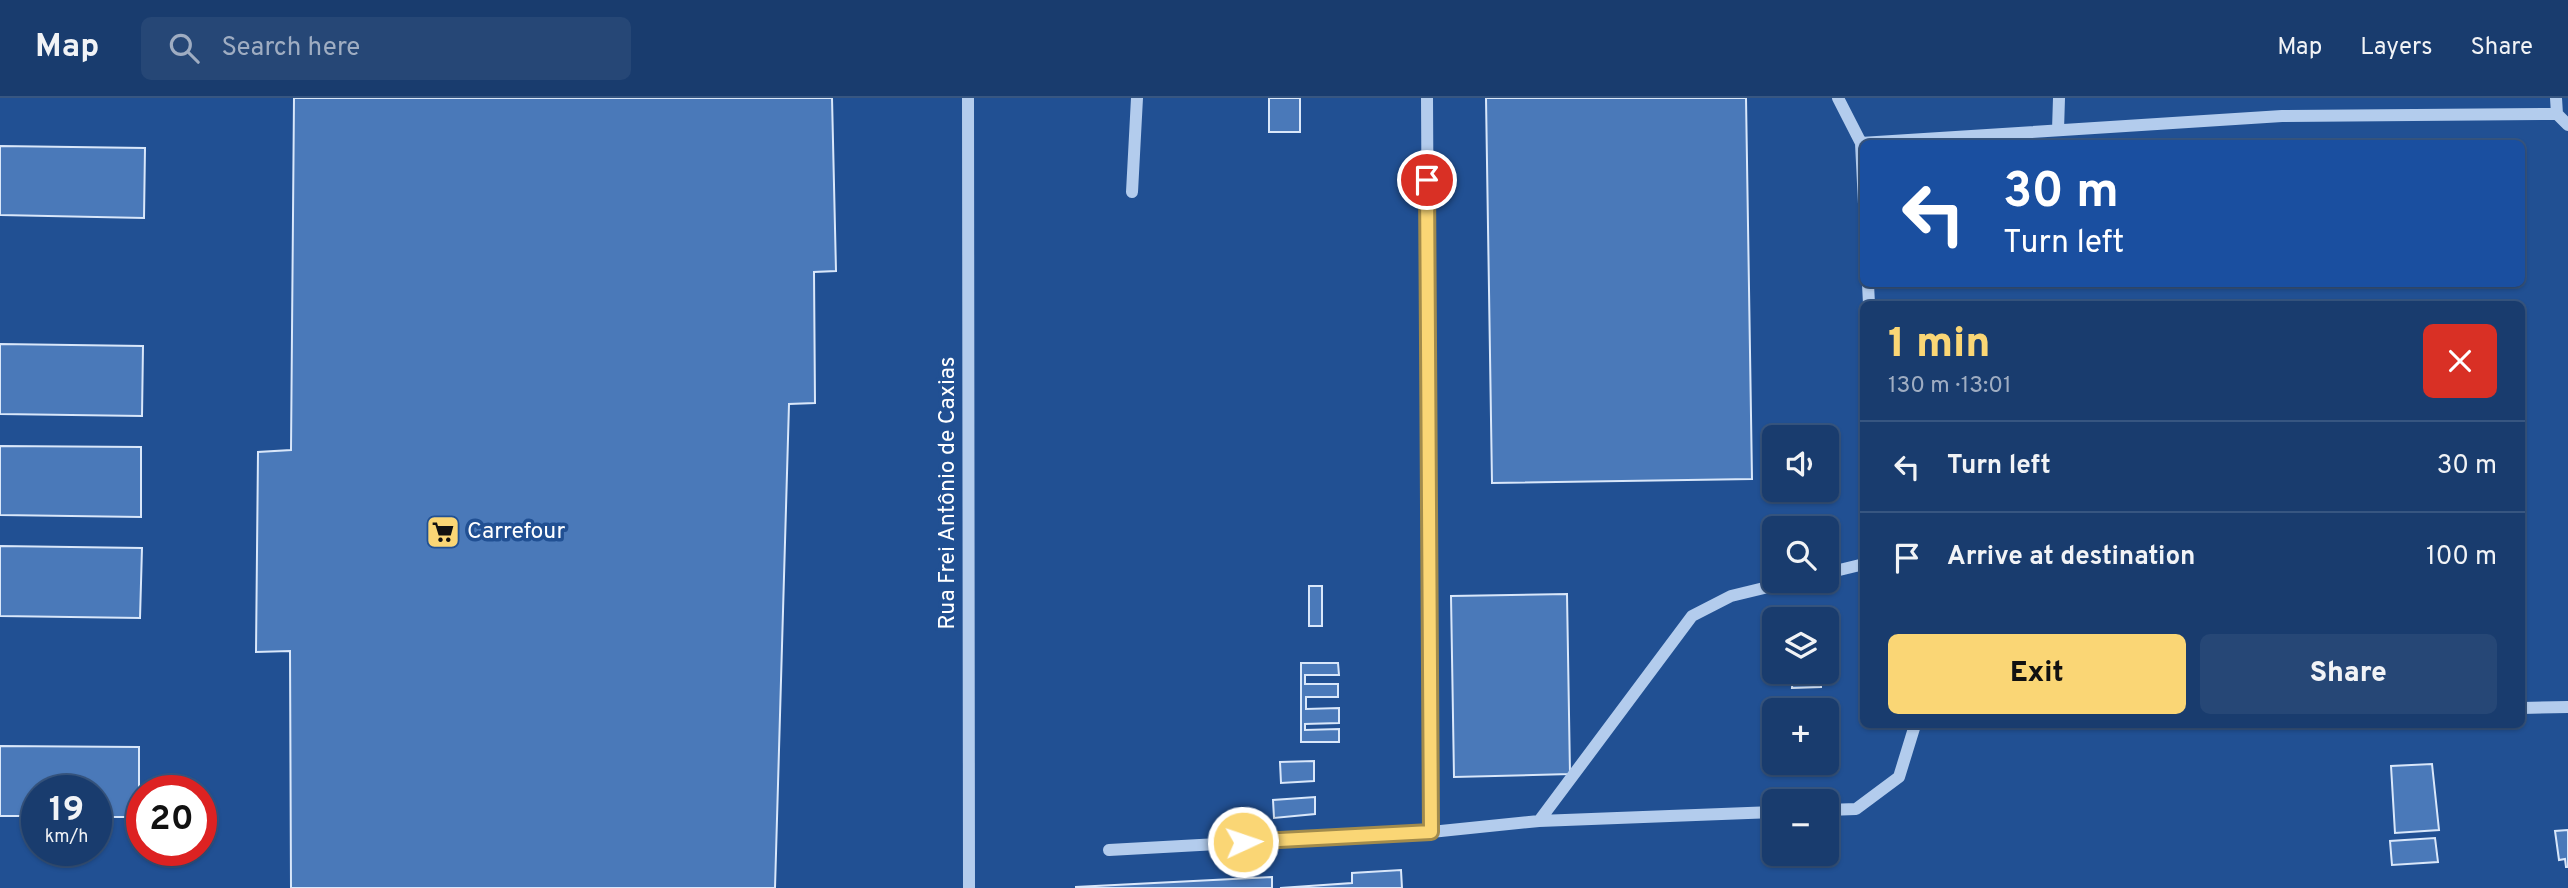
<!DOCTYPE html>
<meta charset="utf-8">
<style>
body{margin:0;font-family:Overpass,sans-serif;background:#264776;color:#f1f3f6;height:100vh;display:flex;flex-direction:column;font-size:26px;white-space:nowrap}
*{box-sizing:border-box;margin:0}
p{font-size:23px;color:#9fadc2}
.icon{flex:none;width:38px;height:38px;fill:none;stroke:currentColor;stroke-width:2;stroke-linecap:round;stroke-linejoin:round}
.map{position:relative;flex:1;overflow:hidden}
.panel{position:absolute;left:1860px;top:203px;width:665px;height:427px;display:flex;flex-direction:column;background:#193c6e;border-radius:10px;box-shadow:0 2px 5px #0004,0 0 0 2px #375681}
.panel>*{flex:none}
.banner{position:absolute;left:1860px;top:42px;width:665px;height:147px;border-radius:10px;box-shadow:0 2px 5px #0004,0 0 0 2px #375681;background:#1a4fa0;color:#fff;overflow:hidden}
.fabs{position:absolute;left:1762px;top:327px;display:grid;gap:14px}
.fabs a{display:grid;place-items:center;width:77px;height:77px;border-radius:10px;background:#193c6e;box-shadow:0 2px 5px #0004,0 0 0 2px #375681;font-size:35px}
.speed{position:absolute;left:21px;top:677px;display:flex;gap:14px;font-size:35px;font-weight:700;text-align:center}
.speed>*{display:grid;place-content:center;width:91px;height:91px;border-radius:50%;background:#193c6e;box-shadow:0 2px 5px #0004,0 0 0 2px #375681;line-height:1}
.speed small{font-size:18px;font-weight:400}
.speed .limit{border:10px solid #d22;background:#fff;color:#111}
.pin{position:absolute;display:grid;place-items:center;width:60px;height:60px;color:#fff;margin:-30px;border:4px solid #fff;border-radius:50%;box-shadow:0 2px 7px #0007}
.me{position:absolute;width:77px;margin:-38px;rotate:87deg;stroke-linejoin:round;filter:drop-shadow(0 0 5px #0008)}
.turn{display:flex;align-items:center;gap:24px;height:147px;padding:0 28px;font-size:32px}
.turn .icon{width:91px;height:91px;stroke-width:2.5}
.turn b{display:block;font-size:49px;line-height:60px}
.round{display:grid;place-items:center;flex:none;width:74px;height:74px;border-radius:10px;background:#264776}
.summary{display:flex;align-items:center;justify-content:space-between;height:119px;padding:0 28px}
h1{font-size:42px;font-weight:800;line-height:52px;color:#fad675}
.button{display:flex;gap:14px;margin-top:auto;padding:14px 28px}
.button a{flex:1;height:80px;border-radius:10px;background:#fad675;color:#111;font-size:28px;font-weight:800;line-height:80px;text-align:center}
.button a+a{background:#264776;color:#f1f3f6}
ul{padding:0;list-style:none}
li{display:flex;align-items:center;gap:21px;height:91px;padding:0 28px;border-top:2px solid #375681}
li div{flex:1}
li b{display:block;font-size:26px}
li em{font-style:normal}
header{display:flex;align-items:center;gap:42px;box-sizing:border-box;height:98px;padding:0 35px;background:#193c6e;border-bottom:2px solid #375681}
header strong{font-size:33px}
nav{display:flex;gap:38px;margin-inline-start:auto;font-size:24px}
.search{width:490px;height:63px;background:#264776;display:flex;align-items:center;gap:18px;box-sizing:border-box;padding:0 24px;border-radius:10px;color:#9fadc2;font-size:26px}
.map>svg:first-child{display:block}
</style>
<header>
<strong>Map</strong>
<div class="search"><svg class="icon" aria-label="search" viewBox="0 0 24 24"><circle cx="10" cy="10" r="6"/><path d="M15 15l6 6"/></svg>Search here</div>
<nav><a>Map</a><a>Layers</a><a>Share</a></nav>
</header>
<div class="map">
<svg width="2568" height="790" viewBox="0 0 2568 790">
<rect width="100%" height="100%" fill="#215093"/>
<path fill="#4a79b9" stroke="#d9e7fa" stroke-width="2" d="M 294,0 L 832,0 L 836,173 L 814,174 L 815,305 L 789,306 L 775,790 L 291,790 L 290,553 L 256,554 L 258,354 L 291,352 Z
M 1269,0 L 1300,0 L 1300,34 L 1269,34 Z
M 1486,0 L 1746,0 L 1752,381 L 1492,385 Z
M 0,48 L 145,50 L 144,120 L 0,117 Z
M 0,246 L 143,248 L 142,318 L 0,316 Z
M 0,348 L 141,349 L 141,419 L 0,417 Z
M 0,448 L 142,450 L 140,520 L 0,518 Z
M 1309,488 L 1322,488 L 1322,528 L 1309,528 Z
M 1567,496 L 1570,676 L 1454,679 L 1451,498 Z
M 1301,565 L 1338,565 L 1339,577 L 1305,577 L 1305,586 L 1338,586 L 1338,599 L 1306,599 L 1306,611 L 1339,610 L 1339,625 L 1305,626 L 1305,632 L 1339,631 L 1339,644 L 1301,644 Z
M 1793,574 L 1821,574 L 1821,589 L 1792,590 Z
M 0,648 L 139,649 L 139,719 L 96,719 L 96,693 L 37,693 L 37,718 L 0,718 Z
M 1314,663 L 1314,683 L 1281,685 L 1280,664 Z
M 2432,666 L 2439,732 L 2395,735 L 2391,668 Z
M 1315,699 L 1315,716 L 1274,720 L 1273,702 Z
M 2568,732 L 2568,769 L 2566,769 L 2565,761 L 2559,762 L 2555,733 Z
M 2435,740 L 2438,764 L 2392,767 L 2390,743 Z
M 1401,772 L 1402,790 L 1280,790 L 1352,785 L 1352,775 Z
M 1272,779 L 1272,790 L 1076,790 L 1076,789 Z"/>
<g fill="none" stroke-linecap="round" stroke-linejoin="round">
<path stroke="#b3cced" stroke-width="12" d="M 968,0 L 969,790
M 1427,0 L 1431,734
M 1838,0 L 1861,45 L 1864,106
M 2557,16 L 2568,27
M 2058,32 L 2059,0
M 1861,45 L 2282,18 L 2557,16 L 2556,0
M 1132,94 L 1137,0
M 1868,186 L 1869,206
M 1827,475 L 1864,466
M 2522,610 L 2568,609
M 1827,712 L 1856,711 L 1899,679 L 1915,627
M 1539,723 L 1774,714
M 1109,752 L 1431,734 L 1539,723 L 1692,518 L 1731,498 L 1793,483"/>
</g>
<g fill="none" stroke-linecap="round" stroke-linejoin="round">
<defs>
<path id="route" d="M 1243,744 L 1431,734 L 1427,82"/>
</defs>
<use href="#route" stroke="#a28b4c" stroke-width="18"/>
<use href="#route" stroke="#fad675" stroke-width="12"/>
</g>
<defs>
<symbol id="supermarket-square" viewBox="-11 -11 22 22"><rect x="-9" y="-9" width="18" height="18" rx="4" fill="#fad675" stroke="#215093"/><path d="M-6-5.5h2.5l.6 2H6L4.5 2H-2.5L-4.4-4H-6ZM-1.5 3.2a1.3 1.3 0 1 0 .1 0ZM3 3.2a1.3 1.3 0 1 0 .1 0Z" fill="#111"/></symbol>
</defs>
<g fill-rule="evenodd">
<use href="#supermarket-square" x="424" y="415" width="38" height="38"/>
</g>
<g text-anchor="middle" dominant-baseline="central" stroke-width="7" stroke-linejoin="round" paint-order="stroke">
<g font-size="23" fill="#fff" stroke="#215093">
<text transform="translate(948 395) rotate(-90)">Rua Frei Antônio de Caxias</text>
</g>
<g font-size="23" fill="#fff" stroke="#215093" text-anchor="start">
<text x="467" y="434">Carrefour</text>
</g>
</g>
</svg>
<div class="fabs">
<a><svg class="icon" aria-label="sound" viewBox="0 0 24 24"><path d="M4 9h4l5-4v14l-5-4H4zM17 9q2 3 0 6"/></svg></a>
<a><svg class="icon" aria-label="search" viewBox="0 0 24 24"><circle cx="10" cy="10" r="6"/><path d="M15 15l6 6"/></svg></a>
<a><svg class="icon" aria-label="layers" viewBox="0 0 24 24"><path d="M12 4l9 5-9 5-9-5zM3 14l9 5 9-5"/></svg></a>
<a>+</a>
<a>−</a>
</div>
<div class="speed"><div>19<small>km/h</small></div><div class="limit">20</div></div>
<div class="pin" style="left:1427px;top:82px;background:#d93025"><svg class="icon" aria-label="arrive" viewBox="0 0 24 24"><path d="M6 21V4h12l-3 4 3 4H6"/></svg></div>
<svg class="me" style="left:1243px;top:744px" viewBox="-20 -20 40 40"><circle r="17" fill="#fad675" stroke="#fff" stroke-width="3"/><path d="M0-11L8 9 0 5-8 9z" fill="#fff"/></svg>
<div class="banner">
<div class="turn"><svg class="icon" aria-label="left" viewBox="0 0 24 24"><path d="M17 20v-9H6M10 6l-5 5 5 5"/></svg><div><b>30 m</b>Turn left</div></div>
</div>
<section class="panel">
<div class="summary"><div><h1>1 min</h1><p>130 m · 13:01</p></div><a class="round" style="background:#d93025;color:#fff"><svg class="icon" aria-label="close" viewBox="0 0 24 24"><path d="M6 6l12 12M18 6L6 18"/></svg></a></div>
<ul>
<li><svg class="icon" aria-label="left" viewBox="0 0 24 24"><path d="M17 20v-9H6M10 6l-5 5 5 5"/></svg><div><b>Turn left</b></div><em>30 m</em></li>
<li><svg class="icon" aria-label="arrive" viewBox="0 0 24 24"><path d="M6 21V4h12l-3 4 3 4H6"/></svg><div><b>Arrive at destination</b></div><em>100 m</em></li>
</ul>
<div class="button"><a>Exit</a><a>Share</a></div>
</section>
</div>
